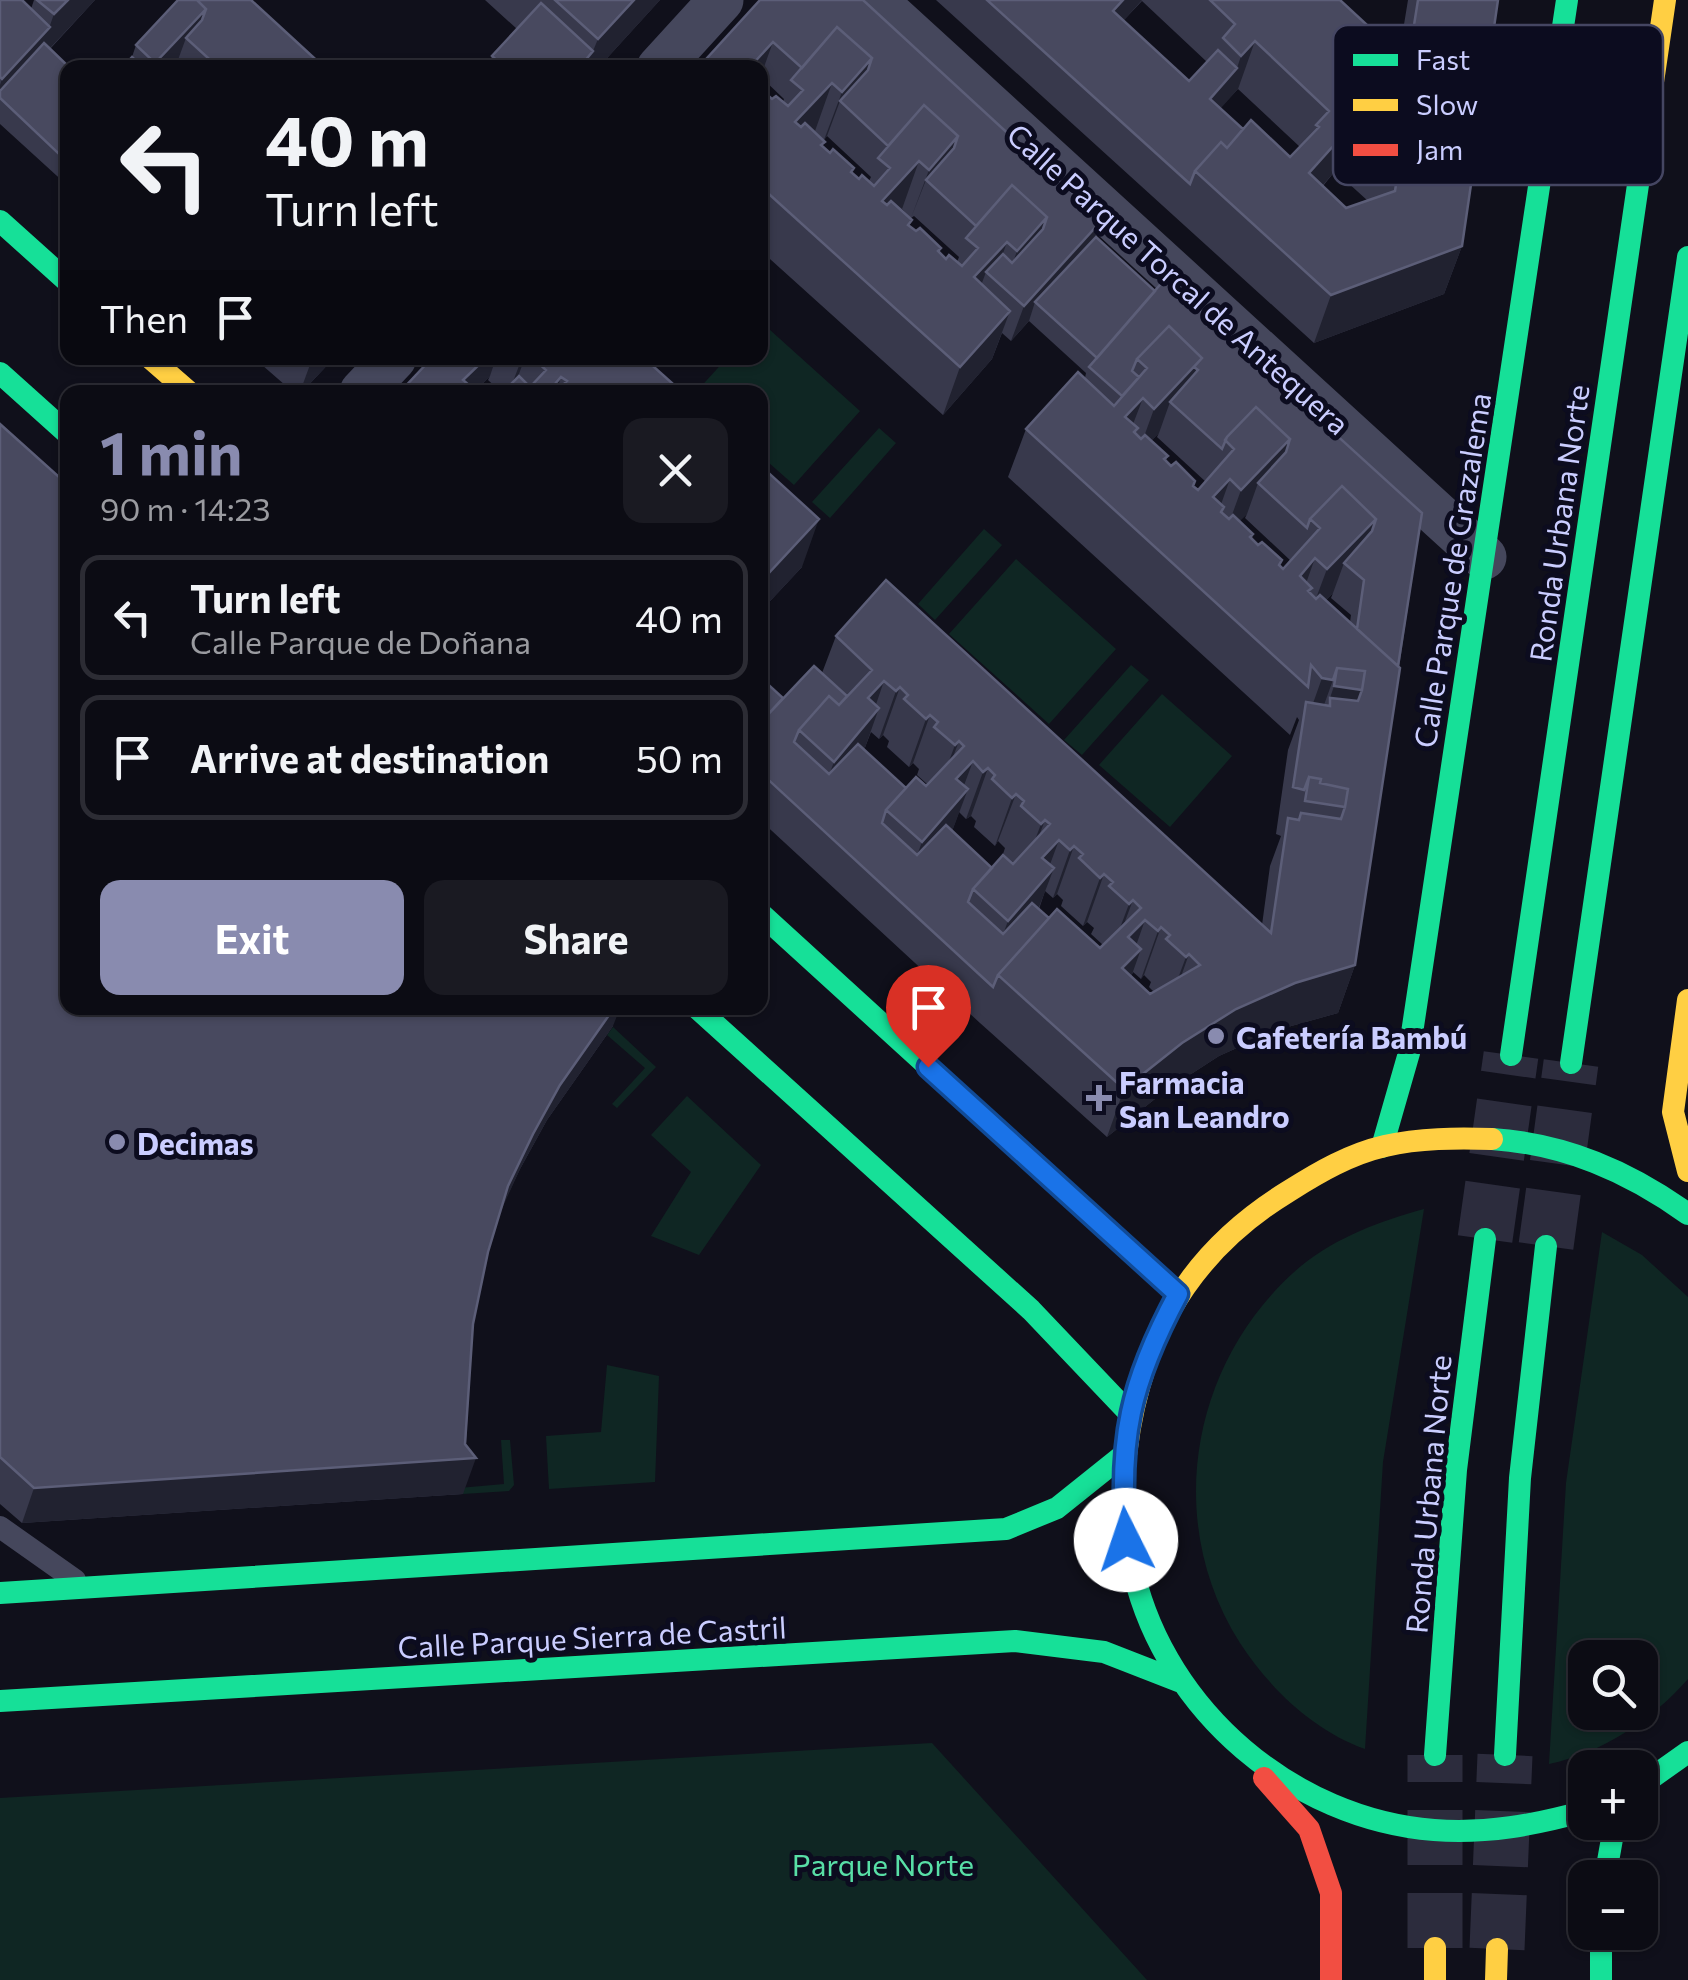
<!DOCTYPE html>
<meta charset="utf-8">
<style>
body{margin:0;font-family:Commissioner,sans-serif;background:#1a1a22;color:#f1f3f6;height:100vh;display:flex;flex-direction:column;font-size:38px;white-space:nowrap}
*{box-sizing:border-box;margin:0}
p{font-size:32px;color:#9a9ba0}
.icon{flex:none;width:55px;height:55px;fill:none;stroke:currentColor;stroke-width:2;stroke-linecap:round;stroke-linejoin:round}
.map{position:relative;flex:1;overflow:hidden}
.panel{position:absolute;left:60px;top:385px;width:708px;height:630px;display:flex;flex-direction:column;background:#0c0c14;border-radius:20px;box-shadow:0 2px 8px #0004,0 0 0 2px #2c2c34}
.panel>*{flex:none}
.hud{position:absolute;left:60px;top:60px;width:708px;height:305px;border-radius:20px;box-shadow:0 2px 8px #0004,0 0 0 2px #2c2c34;background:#0c0c14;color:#f1f3f6;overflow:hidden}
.tools{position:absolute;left:1568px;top:1640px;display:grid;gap:20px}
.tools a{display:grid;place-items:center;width:90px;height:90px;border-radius:20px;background:#0c0c14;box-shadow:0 2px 8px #0004,0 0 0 2px #2c2c34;font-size:50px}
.pin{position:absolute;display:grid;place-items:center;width:85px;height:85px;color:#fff;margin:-102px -42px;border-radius:50% 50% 50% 0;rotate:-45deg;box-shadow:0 0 10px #0007}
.pin .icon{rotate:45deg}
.me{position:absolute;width:110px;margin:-55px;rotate:356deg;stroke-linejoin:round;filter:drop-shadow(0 0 8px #0008)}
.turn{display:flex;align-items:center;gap:35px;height:210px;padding:0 40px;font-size:45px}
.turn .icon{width:130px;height:130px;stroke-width:2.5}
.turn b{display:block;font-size:70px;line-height:85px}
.then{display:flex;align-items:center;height:95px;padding:0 40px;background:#0003;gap:20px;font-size:38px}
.round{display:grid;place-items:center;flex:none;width:105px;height:105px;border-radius:20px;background:#1a1a22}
.head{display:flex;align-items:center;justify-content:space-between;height:170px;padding:0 40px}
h1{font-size:60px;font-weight:700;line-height:75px;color:#898baf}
.button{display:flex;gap:20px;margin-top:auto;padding:20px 40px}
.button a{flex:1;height:115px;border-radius:20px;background:#898baf;color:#fff;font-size:40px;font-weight:700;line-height:115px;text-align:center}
.button a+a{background:#1a1a22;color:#f1f3f6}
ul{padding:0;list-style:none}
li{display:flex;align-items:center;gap:30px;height:125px;margin:0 20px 15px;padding:0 20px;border:5px solid #2c2c34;border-radius:20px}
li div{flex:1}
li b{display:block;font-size:38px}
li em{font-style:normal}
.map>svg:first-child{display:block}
</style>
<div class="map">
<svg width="1688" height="1980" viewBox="0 0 1688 1980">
<rect width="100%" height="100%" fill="#10101b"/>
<path fill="#0f2623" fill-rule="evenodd" d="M 760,321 L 860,411 L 794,485 L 760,455 L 760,392 L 696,392 L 727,358 L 760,358 Z
M 879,428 L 896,443 L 830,518 L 812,502 Z
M 984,529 L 1002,545 L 935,620 L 918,604 Z
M 1016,559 L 1116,649 L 1049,724 L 949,634 Z
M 1131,665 L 1149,680 L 1082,755 L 1064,740 Z
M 1162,694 L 1232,756 L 1170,827 L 1099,765 Z
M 613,1027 L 656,1067 L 617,1108 L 612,1104 L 645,1068 L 607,1035 Z
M 687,1096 L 761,1165 L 699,1255 L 651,1236 L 691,1172 L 651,1135 Z
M 1424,1209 L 1383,1462 L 1365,1749 C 1313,1730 1270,1689 1240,1643 C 1162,1521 1191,1359 1301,1266 C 1337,1237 1380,1221 1424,1209 Z
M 1602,1232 L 1642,1255 L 1688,1297 L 1688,1679 C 1652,1720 1602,1753 1549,1764 L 1566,1483 ZM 1585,1658 L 1640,1658 L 1640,1712 L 1585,1712 Z
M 607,1365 L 659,1376 L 655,1482 L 549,1489 L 546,1436 L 601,1432 Z
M 501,1440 L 510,1440 L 514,1485 L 509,1491 L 463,1494 L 459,1488 L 504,1484 Z
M 932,1743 L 1147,1980 L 0,1980 L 0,1798 Z"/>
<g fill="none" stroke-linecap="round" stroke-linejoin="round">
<path stroke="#2c2c3d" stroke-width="55" stroke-dasharray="55 28" stroke-linecap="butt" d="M 1485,1239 L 1511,1055
M 1546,1246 L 1571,1063
M 1435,1948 L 1435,1755
M 1497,1949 L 1505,1755"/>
<path stroke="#45475c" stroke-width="22" d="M 0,1527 L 75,1580"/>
<path stroke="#45475c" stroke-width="45" d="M 874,0 L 1484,557
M 659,68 L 721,0
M 362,392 L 394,358"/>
<path stroke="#16e098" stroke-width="22" d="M 0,221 L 68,282
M 0,373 L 68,434
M 760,913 L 1178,1294
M 697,1008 L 1031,1310 L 1130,1414
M 1511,1055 L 1640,171
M 1571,1063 L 1688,257
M 1492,1139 C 1565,1144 1628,1171 1688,1214
M 1382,1147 L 1409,1053 L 1567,0
M 1124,1475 C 1125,1508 1127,1541 1134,1574 C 1167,1711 1293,1819 1434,1830 C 1486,1834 1535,1825 1585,1811
M 0,1593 L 1006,1529 L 1057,1508 L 1122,1456
M 0,1701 L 1015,1641 L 1104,1652 L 1181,1682
M 1435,1755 L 1456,1470 L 1485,1239
M 1505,1755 L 1520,1478 L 1546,1246
M 1640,1786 L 1688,1752
M 1605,1878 L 1615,1822
M 1601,1932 L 1601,1980"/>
<path stroke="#ffcf43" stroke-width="22" d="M 1640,171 L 1665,0
M 150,358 L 189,392
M 1688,1000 L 1673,1112 L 1688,1171
M 1124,1475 C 1134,1351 1181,1257 1289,1191 C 1319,1172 1350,1154 1385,1146 C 1420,1138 1456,1138 1492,1139
M 1435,1948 L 1435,1980
M 1496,1980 L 1497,1949"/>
<path stroke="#f24e42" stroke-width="22" d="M 1264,1778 L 1309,1829 L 1331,1893 L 1331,1980"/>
</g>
<path fill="#38394c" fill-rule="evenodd" d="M 0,0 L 31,9 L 34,0 L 95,0 L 50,49 L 68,68 L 68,186 L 0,124 Z
M 178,0 L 325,68 L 122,68 L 132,57 L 136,45 Z
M 485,0 L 660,0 L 598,68 L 488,68 L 492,56 L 517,29 Z
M 760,0 L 1102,220 L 1096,237 L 1155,291 L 1422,513 L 1355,965 L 1338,1013 L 1277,1030 L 1219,1056 L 1165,1091 L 1107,1137 L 980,1023 L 760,820 L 760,677 L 783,698 L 822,673 L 836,636 L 1262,925 L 1270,866 L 1281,836 L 1276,834 L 1288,750 L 1299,720 L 1297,717 L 1290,735 L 1008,477 L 1026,429 L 1085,378 L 1086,373 L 1029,321 L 1011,341 L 1002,333 L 992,359 L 943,415 L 760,250 L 760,82 L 765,93 L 772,99 L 783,102 L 784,99 L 761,77 ZM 815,131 L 824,140 L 827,136 L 871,177 L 869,181 L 859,179 L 823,147 ZM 902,209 L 911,218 L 914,216 L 959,257 L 957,262 L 946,259 L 909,226 L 912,220 L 901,210 ZM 1159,433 L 1157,437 L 1206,482 L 1198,490 L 1166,461 L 1168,456 L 1151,441 ZM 1247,514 L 1245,518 L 1291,561 L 1283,569 L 1252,539 L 1253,534 L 1239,521 ZM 1333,593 L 1331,598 L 1351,615 L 1350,622 L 1326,600 ZM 871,732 L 879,739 L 883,735 L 889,741 L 887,747 L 909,767 L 913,763 L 919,769 L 917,775 L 927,784 L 906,788 L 864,750 ZM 959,812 L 966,819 L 971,816 L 976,821 L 974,827 L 995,846 L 998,841 L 1005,848 L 1003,854 L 1014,863 L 1013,864 L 992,868 L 952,831 ZM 1045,891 L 1053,898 L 1057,894 L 1063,900 L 1061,906 L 1083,926 L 1087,922 L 1094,928 L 1091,934 L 1103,945 L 1100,948 L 1049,918 L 1039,909 ZM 1133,972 L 1141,979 L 1144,975 L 1151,982 L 1149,987 L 1154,992 L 1150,994 L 1131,977 Z
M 936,0 L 1340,0 L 1399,55 L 1408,0 L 1498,0 L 1462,246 L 1444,294 L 1314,343 ZM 1142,1 L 1207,62 L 1189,81 L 1123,21 ZM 1238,89 L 1300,147 L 1290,157 L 1243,129 L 1220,108 ZM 1335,171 L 1368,201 L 1346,208 L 1323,186 Z
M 254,358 L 334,358 L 302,392 L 293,392 Z
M 432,358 L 644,358 L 682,392 L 501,392 L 488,380 L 490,376 L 475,391 Z
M 0,424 L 613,1026 L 547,1120 L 520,1169 L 501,1209 L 488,1252 L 473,1324 L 463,1494 L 22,1523 L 0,1504 Z
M 760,465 L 802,567 L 760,612 Z"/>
<path fill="#212230" d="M 68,0 L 95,0 L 37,62 L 54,14 Z
M 634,0 L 660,0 L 598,68 L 579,68 L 593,51 L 598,39 Z
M 1123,0 L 1142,0 L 1100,47 L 1113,11 Z
M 206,9 L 193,44 L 186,38 L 175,68 L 154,68 L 155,63 Z
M 50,27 L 37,62 L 0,98 L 0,85 L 2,79 Z
M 1255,41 L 1238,89 L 1197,135 L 1210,99 L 1237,68 L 1241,56 Z
M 773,42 L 760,78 L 760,68 L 749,68 Z
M 872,58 L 855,106 L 840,101 L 827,136 L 824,140 L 842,92 Z
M 832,83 L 815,131 L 778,170 L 795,122 Z
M 1353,124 L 1335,171 L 1292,221 L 1309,173 Z
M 958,136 L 936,189 L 926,180 L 911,218 L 929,170 Z
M 919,161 L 902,209 L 865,249 L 882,201 Z
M 1047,217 L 1030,264 L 1004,288 L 1017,251 Z
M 1102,220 L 1089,256 L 1035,302 L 1029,321 L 1011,341 L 1024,306 Z
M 1007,242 L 994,279 L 986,272 L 973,307 L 974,277 Z
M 1462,246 L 1444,294 L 1314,343 L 1331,295 Z
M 1010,311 L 992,359 L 943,415 L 960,367 Z
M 1164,338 L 1143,398 L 1125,445 L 1123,422 Z
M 315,358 L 334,358 L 302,392 L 300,392 L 311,362 Z
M 486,358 L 496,358 L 490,376 L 473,392 L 463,380 Z
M 522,358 L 525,358 L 512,392 L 509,392 Z
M 1202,358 L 1185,406 L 1170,402 L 1159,433 L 1137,456 L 1154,409 Z
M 561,377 L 556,392 L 548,392 Z
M 1290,439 L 1273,487 L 1258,483 L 1247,514 L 1224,537 L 1241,490 Z
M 1230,479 L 1213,527 L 1213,497 Z
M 819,519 L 802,567 L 760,612 L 760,596 L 768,574 Z
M 1376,519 L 1359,567 L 1344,563 L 1333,593 L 1309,617 L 1327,569 Z
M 1315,558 L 1298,606 L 1300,576 Z
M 1322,678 L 1333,680 L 1316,727 L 1305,726 Z
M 884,681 L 871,719 L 879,708 L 862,756 L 816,809 L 834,762 L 868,698 Z
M 1334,686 L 1362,690 L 1340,749 L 1330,706 L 1330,698 Z
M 900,687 L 883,735 L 879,739 L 896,691 Z
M 930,715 L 913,763 L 909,767 L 926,719 Z
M 959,741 L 941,789 L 937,793 L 955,745 Z
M 973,761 L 959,799 L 968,789 L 950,837 L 904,890 L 922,842 L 956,779 Z
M 988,768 L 971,816 L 966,819 L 983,772 Z
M 1016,794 L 998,841 L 995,846 L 1012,798 Z
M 1045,820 L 1027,868 L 1023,872 L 1041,824 Z
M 1059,840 L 1045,878 L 1054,868 L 1036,915 L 990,969 L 1008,921 L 1042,858 Z
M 1074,846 L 1057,894 L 1053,898 L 1070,850 Z
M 1104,874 L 1087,922 L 1083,926 L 1100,878 Z
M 1133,900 L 1115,948 L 1111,952 L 1129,904 Z
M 1145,920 L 1131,960 L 1141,949 L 1124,997 L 1105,1016 L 1128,937 Z
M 1161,927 L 1144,975 L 1141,979 L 1158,931 Z
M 1189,954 L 1172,1002 L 1168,1005 L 1186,957 Z
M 1355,965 L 1338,1013 L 1277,1030 L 1219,1056 L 1165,1091 L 1107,1137 L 1124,1089 L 1182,1043 L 1236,1009 L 1295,983 Z
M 614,1008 L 620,1008 L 613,1026 L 547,1120 L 520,1169 L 496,1222 L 508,1186 L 533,1134 L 560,1085 Z
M 476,1458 L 463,1494 L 22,1523 L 34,1488 Z"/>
<path fill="#48495f" stroke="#5c5e78" stroke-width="2.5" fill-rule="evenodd" d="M 0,0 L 22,0 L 50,27 L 2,79 L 0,77 Z
M 37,0 L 68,0 L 54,14 Z
M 178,0 L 197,0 L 206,9 L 155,63 L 136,45 Z
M 197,0 L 251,0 L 325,68 L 219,68 L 186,38 L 202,20 L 206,9 Z
M 555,0 L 634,0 L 598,39 Z
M 760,0 L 863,0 L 1102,220 L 1024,306 L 986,272 L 1003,254 L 1012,263 L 1043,229 L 1047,217 L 1012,185 L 976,226 L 926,180 L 954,148 L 958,136 L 924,105 L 888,146 L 840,101 L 868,70 L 872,58 L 837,27 L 802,68 L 773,42 L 749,68 L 698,68 Z
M 987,0 L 1123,0 L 1113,11 L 1189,81 L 1218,50 L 1237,68 L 1210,99 L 1243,129 L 1227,148 L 1221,142 L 1195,171 L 1190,184 Z
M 1210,0 L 1340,0 L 1408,63 L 1418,0 L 1498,0 L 1462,246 L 1331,295 L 1195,171 L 1221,142 L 1227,148 L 1251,120 L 1290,157 L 1319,127 L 1316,125 L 1329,111 L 1255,41 L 1241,56 L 1223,38 L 1235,24 ZM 1353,124 L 1399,165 L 1395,191 L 1346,208 L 1309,173 Z
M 541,3 L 593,51 L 579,68 L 505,68 L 492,56 Z
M 837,27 L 872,58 L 842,92 L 832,83 L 795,122 L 801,127 L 805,123 L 825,142 L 821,145 L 830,153 L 833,149 L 854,168 L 851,172 L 859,179 L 862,175 L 874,186 L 890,168 L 878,158 L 924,105 L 958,136 L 929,170 L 919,161 L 882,201 L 887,205 L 891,201 L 912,220 L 908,225 L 916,231 L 920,228 L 941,248 L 938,251 L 946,259 L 949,255 L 962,266 L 978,248 L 966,238 L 1012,185 L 1047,217 L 1017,251 L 1007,242 L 974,277 L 1010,311 L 960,367 L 760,186 L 760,82 L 767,88 L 764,92 L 772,99 L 776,96 L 788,106 L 803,90 L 791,80 Z
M 44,43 L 70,68 L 68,68 L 68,134 L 59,154 L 0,98 L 0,91 Z
M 132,57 L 143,68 L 122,68 Z
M 1096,237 L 1155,291 L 1097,358 L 1035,302 Z
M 1165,279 L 1422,513 L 1398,666 L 1357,629 L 1364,580 L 1344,563 L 1372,531 L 1376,519 L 1342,486 L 1310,519 L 1307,528 L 1258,483 L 1286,452 L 1290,439 L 1256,407 L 1227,437 L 1222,449 L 1170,402 L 1198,370 L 1194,367 L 1202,358 L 1169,326 L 1137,359 L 1132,371 L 1139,377 L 1122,396 L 1089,367 Z
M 1169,326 L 1202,358 L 1154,409 L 1143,398 L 1125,417 L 1138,428 L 1134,432 L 1141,439 L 1145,435 L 1168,456 L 1164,459 L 1171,466 L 1176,462 L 1195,481 L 1193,486 L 1198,490 L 1234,449 L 1225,440 L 1227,437 L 1256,407 L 1290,439 L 1241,490 L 1230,479 L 1213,497 L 1224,507 L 1221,512 L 1229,519 L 1233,515 L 1253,534 L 1250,537 L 1258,545 L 1262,542 L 1282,560 L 1279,565 L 1283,569 L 1320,528 L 1310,519 L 1342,486 L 1376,519 L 1327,569 L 1315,558 L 1300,576 L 1312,588 L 1308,591 L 1316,599 L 1320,595 L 1400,668 L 1355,965 L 1295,983 L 1236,1009 L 1182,1043 L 1124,1089 L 998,975 L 1057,909 L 1100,948 L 1141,908 L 1133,900 L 1129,904 L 1109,886 L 1113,882 L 1104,874 L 1100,878 L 1079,858 L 1083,854 L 1074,846 L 1070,850 L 1059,840 L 1042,858 L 1054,868 L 1008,921 L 973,889 L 1003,855 L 1013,864 L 1050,824 L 1045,820 L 1041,824 L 1021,806 L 1024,801 L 1016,794 L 1012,798 L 992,779 L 995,775 L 988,768 L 983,772 L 973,761 L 956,779 L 968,789 L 922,842 L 886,810 L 916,777 L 926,786 L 964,746 L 959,741 L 955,745 L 934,727 L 938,722 L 930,715 L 926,719 L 904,699 L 908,695 L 900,687 L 896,691 L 884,681 L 868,698 L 879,708 L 834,762 L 799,730 L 829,696 L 839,705 L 872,670 L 836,636 L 886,580 L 1271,933 L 1288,818 L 1299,820 L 1301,813 L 1341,819 L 1345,807 L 1348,789 L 1320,783 L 1321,779 L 1309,777 L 1304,790 L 1293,787 L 1306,702 L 1330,706 L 1330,698 L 1358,701 L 1362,690 L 1365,671 L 1337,668 L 1333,680 L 1322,678 L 1311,665 L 1308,687 L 1026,429 L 1078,372 L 1114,406 L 1147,368 L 1137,359 ZM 1145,920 L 1158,931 L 1161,927 L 1170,935 L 1166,939 L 1186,957 L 1189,954 L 1200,965 L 1150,994 L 1122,968 L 1141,949 L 1128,937 Z
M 432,358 L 486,358 L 463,380 L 477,392 L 400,392 Z
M 535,358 L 644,358 L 682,392 L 571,392 L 563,385 L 567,381 L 561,377 L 548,392 L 503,392 L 519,376 L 530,387 L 546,370 L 534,359 Z
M 0,424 L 68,485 L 68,1008 L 614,1008 L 560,1085 L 533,1134 L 508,1186 L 488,1252 L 473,1324 L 465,1444 L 476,1458 L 34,1488 L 0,1457 Z
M 760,465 L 819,519 L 768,574 L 760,566 Z
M 814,666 L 847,696 L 839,705 L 829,696 L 799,730 L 794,742 L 829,774 L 858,744 L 906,788 L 886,810 L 882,823 L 917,855 L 946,825 L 992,868 L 973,889 L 968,902 L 1003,934 L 1032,903 L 1049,918 L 998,975 L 993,987 L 760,772 L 760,723 Z
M 1337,668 L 1365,671 L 1362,690 L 1334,686 Z
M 760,677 L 783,698 L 760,723 Z
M 1309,777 L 1321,779 L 1320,783 L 1348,789 L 1345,807 L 1305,801 Z"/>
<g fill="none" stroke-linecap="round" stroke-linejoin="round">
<defs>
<path id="route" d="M 928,1067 L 1178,1294 C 1130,1383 1118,1439 1126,1540"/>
</defs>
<use href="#route" stroke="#114b97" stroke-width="25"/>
<use href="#route" stroke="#1a73e8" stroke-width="18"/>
</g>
<g fill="#898baf" stroke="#0c0c1f" stroke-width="4">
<circle cx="1216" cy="1036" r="10"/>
<path d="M1094 1083h10v10h10v10h-10v10h-10v-10h-10v-10h10z"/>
<circle cx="117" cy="1142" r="10"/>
</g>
<g text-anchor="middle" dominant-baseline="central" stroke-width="10" stroke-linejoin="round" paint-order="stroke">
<g font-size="30" fill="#cacdff" stroke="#0c0c1f">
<text transform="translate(1179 278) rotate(42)">Calle Parque Torcal de Antequera</text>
<text transform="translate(1558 523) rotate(-82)">Ronda Urbana Norte</text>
<text transform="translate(1451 570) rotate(-81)">Calle Parque de Grazalema</text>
<text transform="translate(1427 1494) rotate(-85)">Ronda Urbana Norte</text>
<text transform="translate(592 1636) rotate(-3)">Calle Parque Sierra de Castril</text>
</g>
<g font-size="30" font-weight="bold" fill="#cacdff" stroke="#0c0c1f" text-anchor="start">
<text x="1236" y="1036">Cafetería Bambú</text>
<text x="1119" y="1081">Farmacia<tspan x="1119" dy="34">San Leandro</tspan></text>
<text x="137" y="1142">Decimas</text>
</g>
<g font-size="30" fill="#58dea6" stroke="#0c0c1f">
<text x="883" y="1863">Parque Norte</text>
</g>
</g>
<rect x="1333" y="25" width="330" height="160" rx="15" fill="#0c0c1f" stroke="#454662" stroke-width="2.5"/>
<rect x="1353" y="54" width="45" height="12" fill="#16e098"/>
<rect x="1353" y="99" width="45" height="12" fill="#ffcf43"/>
<rect x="1353" y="144" width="45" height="12" fill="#f24e42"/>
<g font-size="28" fill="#cacdff">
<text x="1416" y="70">Fast</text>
<text x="1416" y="115">Slow</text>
<text x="1416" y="160">Jam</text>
</g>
</svg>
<div class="tools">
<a><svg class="icon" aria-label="search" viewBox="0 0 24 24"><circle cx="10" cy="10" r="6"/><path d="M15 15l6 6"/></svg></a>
<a>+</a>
<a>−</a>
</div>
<div class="pin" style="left:928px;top:1067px;background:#d93025"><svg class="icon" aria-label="arrive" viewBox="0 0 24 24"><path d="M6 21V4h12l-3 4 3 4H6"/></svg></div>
<svg class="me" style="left:1126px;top:1540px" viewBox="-20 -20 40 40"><circle r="19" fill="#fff"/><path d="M0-13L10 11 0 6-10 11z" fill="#1a73e8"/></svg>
<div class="hud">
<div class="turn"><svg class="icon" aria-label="left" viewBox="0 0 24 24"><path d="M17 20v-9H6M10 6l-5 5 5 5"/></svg><div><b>40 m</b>Turn left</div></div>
<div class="then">Then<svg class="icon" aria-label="arrive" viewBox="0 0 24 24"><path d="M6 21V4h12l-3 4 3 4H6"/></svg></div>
</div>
<section class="panel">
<div class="head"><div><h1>1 min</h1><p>90 m · 14:23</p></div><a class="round"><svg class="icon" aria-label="close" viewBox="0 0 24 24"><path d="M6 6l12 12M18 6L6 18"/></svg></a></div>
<ul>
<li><svg class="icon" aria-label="left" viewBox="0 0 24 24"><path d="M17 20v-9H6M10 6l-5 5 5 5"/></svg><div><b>Turn left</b><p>Calle Parque de Doñana</p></div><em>40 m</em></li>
<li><svg class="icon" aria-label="arrive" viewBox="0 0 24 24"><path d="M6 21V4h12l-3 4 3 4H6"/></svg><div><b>Arrive at destination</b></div><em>50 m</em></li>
</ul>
<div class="button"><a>Exit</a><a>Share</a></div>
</section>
</div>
